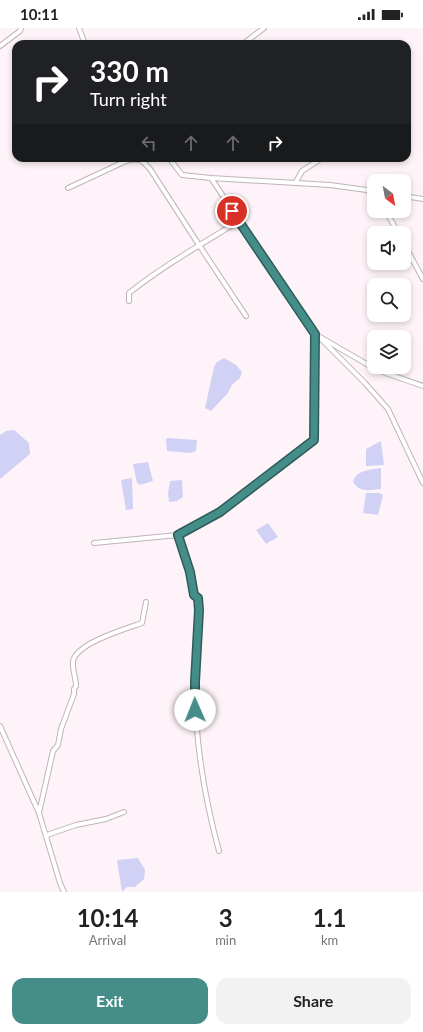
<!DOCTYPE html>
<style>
body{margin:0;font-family:Lato,sans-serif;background:#f2f2f2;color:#222;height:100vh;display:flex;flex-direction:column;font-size:15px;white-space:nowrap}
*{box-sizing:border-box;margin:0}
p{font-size:13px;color:#767676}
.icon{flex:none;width:22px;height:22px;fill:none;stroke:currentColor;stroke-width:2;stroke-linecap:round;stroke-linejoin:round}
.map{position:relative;height:864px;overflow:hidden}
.panel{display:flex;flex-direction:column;background:#fff;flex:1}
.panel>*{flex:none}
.banner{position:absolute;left:12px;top:12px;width:399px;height:122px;border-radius:12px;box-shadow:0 2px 6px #0003;background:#202124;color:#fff;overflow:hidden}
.needle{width:26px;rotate:148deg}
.buttons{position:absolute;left:367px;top:146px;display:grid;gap:8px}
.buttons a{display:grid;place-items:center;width:44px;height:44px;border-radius:8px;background:#fff;box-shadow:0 2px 6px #0003;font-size:20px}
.pin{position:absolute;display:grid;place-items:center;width:34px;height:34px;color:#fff;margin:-17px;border:2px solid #fff;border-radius:50%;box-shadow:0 1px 4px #0007}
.me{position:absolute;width:44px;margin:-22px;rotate:359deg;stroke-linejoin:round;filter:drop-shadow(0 0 3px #0008)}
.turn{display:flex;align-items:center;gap:14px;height:84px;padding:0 12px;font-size:18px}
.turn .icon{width:52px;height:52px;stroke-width:2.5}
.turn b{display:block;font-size:28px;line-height:34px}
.lanes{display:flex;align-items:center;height:38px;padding:0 12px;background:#0003;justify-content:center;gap:20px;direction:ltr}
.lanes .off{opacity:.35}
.eta{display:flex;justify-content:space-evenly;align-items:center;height:68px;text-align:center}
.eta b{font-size:24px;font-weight:700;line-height:28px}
.cta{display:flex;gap:8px;margin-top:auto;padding:8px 12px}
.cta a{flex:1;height:46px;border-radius:12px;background:#458d89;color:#fff;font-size:16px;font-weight:700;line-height:46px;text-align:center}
.cta a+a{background:#f2f2f2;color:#222}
.status{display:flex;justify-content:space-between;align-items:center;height:28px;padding:0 20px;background:#fff;direction:ltr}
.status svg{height:11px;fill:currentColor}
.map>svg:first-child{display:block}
</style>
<div class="status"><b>10:11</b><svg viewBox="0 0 49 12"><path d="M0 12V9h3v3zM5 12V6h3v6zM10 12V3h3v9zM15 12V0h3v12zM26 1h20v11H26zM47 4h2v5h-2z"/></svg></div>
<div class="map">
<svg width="423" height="864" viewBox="0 0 423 864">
<rect width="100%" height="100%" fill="#fef3f8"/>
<path fill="#d0d1f4" d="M 224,330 L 236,337 L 242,344 L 240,350 L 232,357 L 227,366 L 211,383 L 205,380 L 214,339 L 217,334 Z
M 14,402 L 29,415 L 30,426 L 0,451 L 0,407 L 6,403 Z
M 168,410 L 197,412 L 196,423 L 190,425 L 167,423 L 166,411 Z
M 381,413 L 384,437 L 366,438 L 366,421 Z
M 148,434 L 153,453 L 140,457 L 137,455 L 133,436 Z
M 381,440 L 381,461 C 369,462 360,465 353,454 C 356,442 370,442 381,440 Z
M 132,450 L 133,481 L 126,482 L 121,452 Z
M 182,452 L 183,469 L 177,473 L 169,474 L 168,465 L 170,453 Z
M 366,465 L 379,465 L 383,467 L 378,487 L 363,485 Z
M 268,495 L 278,509 L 266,516 L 256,502 Z
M 138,830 L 145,842 L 144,851 L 135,859 L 127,859 L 122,864 L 117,832 Z"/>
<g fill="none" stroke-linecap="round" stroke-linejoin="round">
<defs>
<path id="minor" d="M 79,0 L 85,16
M 243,16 L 264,0
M 0,18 L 20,3 L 21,0
M 169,130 L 182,147 L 211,150 L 330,157 L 374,163
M 211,150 L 315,306 L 377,342 L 423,358
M 296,154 L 302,143 L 322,130
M 68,160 L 126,133 C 140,130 141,131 150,141 L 199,217 L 246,288
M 404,168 L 423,171
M 386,183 L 398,205
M 404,216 L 423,251
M 129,273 L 129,265 C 163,238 202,216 239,193
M 321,311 L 364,354 L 388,381 L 423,455
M 178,507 L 190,544 L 194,567 L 197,570 C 200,599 195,628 195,656 C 195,713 204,768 219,823
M 94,515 L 178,507 L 220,484 L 314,413 L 315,306
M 0,698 L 39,785 L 60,855 L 64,864
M 39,785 L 53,723 L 58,717 L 61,701 L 74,666 L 74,661 L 76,658 C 76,650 72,641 73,633 C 77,615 125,601 142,595 L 146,574
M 47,807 L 76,797 L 106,791 L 124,784"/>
</defs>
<use href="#minor" stroke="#c0b4ba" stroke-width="6"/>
<use href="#minor" stroke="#fff" stroke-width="4"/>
</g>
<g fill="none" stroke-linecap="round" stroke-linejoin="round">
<defs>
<path id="route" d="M 195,682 L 195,654 L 199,582 L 198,570 L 194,567 L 190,544 L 178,507 L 220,484 L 314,412 L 315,306 L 232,183"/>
</defs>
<use href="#route" stroke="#2d5c59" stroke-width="10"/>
<use href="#route" stroke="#458d89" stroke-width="7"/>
</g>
</svg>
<div class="buttons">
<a><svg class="needle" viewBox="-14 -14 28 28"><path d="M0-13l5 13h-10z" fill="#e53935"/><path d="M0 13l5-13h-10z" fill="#767676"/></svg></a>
<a><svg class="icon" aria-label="sound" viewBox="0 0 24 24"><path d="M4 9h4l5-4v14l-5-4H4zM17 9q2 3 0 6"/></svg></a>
<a><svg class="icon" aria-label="search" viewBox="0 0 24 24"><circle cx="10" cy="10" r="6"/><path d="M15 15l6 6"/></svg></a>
<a><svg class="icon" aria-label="layers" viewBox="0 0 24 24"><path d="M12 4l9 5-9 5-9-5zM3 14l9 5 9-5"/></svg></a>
</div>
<div class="pin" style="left:232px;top:183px;background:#d93025"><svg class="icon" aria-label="arrive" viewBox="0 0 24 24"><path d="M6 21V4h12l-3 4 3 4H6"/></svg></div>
<svg class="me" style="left:195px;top:682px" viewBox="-20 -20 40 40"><circle r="19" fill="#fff"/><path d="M0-13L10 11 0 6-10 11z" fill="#458d89"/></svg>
<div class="banner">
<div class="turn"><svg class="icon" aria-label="right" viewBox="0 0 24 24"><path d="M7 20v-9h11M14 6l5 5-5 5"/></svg><div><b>330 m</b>Turn right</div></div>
<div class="lanes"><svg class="icon off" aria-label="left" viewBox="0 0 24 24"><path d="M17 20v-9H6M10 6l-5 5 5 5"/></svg><svg class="icon off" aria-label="ahead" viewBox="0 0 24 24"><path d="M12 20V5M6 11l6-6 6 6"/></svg><svg class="icon off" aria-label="ahead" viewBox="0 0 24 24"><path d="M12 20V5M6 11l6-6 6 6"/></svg><svg class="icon" aria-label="right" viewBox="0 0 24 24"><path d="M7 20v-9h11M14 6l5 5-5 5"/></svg></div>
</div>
</div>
<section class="panel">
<div class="eta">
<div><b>10:14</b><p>Arrival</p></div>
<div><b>3</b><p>min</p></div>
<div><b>1.1</b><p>km</p></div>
</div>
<div class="cta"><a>Exit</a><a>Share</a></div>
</section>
